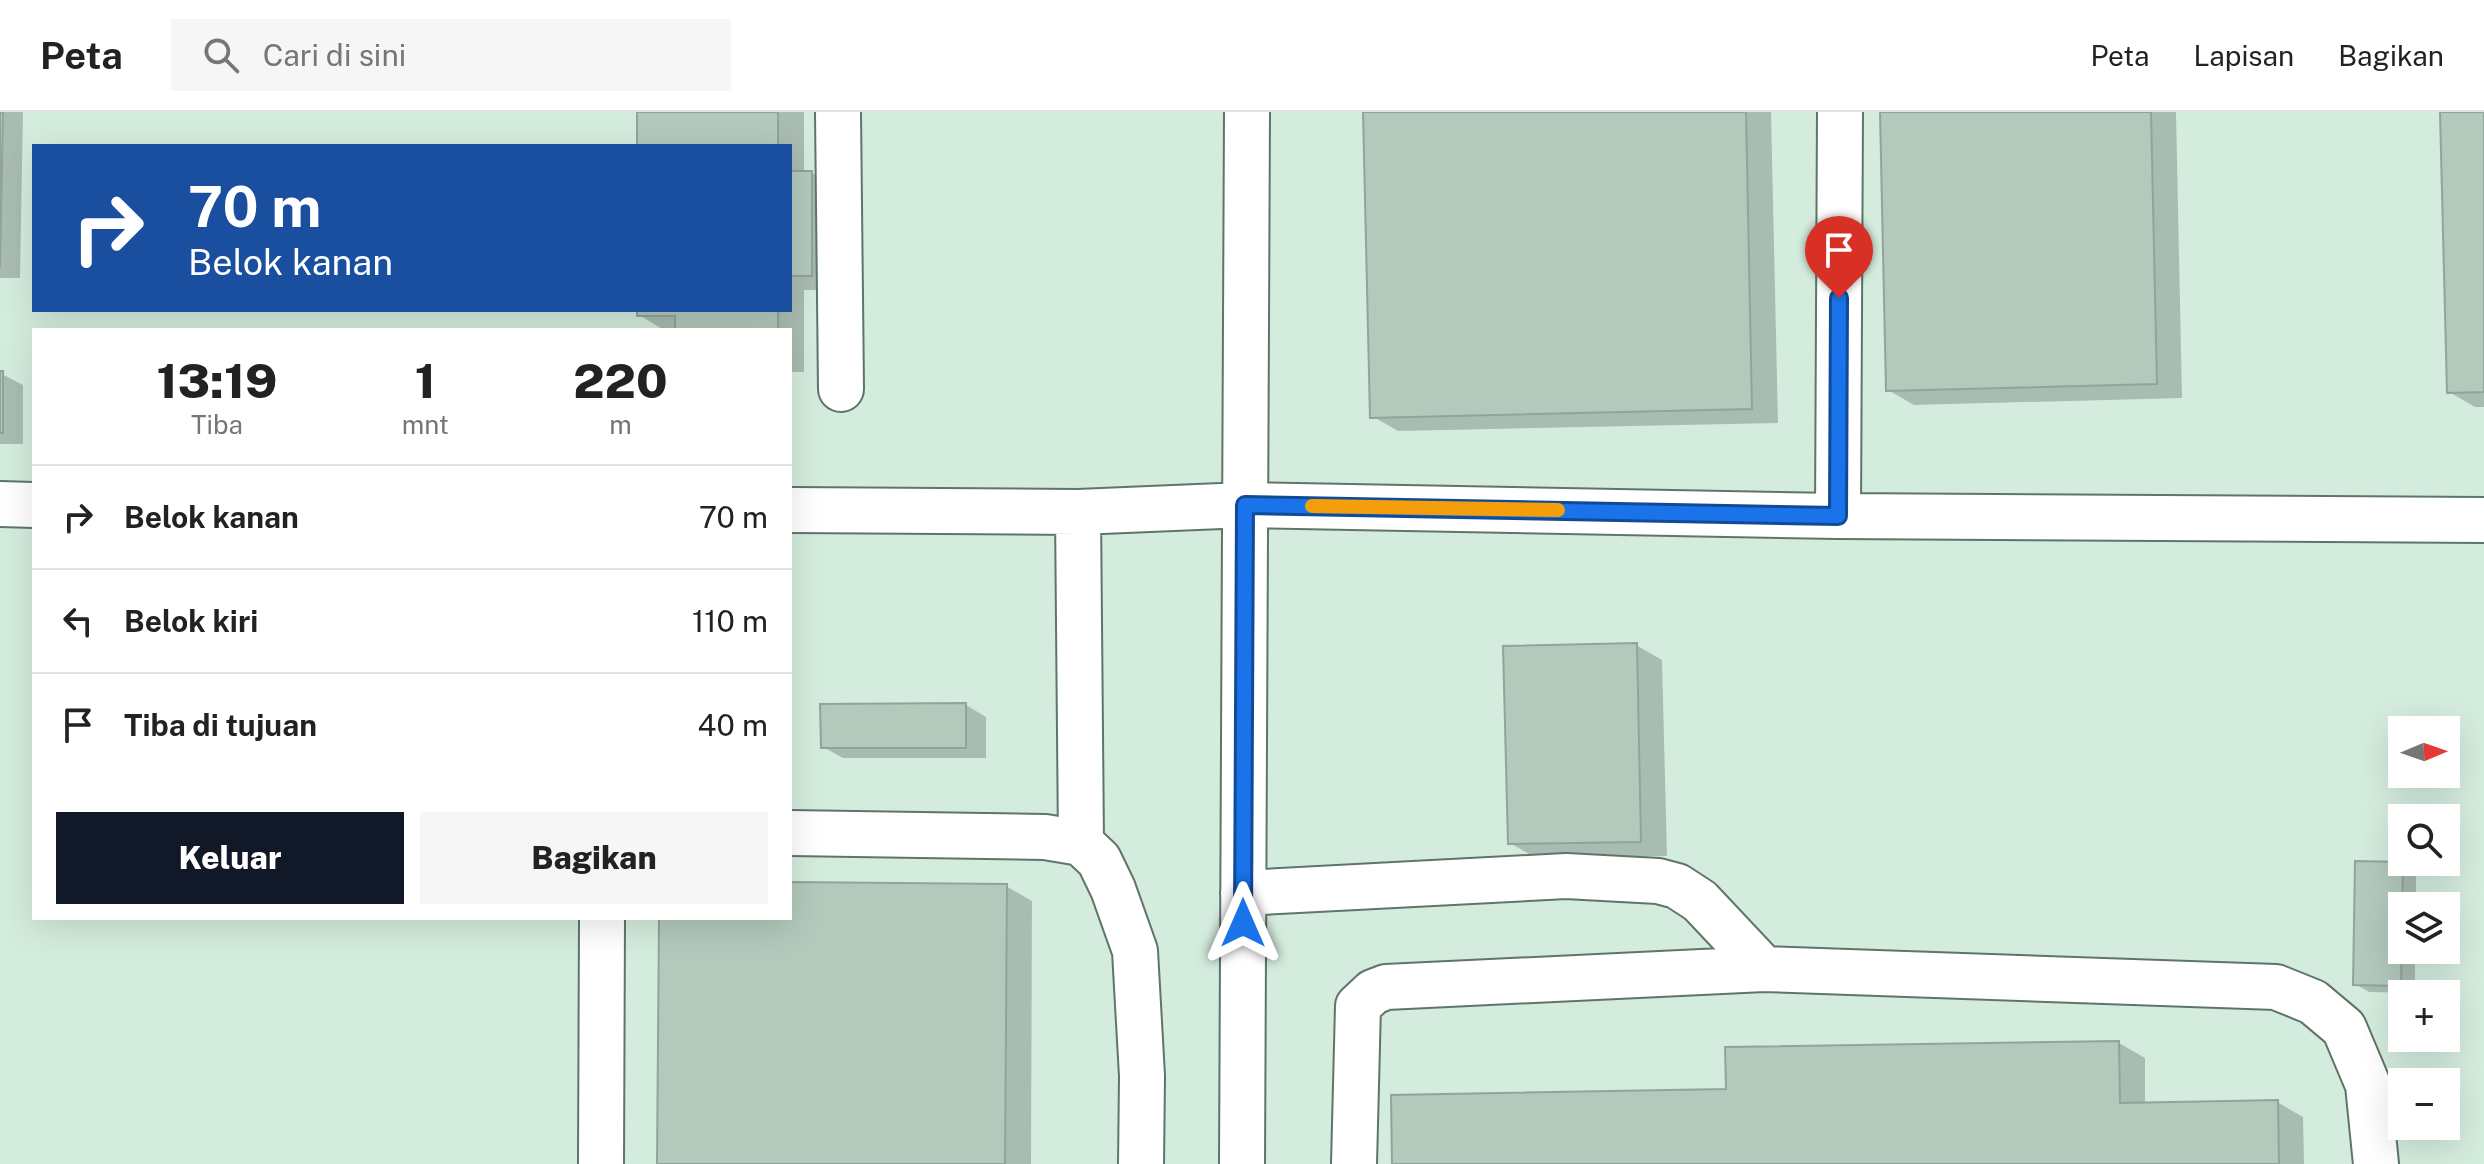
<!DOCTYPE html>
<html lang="id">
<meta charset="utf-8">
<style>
body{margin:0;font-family:"Public Sans",sans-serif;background:#f6f6f6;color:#222;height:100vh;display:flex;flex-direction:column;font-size:30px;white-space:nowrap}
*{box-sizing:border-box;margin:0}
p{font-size:26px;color:#767676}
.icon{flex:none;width:44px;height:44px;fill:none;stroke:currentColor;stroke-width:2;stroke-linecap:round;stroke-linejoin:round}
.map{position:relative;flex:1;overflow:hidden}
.details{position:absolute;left:32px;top:216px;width:760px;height:592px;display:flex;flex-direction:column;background:#fff;border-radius:0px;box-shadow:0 8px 32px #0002}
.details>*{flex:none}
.top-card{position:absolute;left:32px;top:32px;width:760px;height:168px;border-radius:0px;box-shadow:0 8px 32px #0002;background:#1a4fa0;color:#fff;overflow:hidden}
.needle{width:52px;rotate:88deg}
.fabs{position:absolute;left:2388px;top:604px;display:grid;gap:16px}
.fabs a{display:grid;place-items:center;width:72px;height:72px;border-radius:0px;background:#fff;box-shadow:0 8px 32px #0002;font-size:40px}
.pin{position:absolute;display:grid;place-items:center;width:68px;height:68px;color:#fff;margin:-82px -34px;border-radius:50% 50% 50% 0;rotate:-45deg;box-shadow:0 0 8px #0007}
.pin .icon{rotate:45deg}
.me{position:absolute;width:88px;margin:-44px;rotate:0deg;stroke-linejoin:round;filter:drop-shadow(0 0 6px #0008)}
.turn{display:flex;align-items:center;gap:28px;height:168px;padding:0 24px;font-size:36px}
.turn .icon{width:104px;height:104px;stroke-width:2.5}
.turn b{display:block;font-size:56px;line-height:68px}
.eta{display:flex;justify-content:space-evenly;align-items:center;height:136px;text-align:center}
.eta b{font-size:48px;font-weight:800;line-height:56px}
.button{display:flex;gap:16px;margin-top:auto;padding:16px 24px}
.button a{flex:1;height:92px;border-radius:0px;background:#111827;color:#fff;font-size:32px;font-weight:800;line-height:92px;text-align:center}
.button a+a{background:#f6f6f6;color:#222}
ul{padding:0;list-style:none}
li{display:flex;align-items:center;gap:24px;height:104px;padding:0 24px;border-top:2px solid #e0e0e0}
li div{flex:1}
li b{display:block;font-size:30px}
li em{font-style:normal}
header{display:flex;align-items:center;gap:48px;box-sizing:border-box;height:112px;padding:0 40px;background:#fff;border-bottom:2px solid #e0e0e0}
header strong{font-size:38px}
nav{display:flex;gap:44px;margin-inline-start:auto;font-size:28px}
.search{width:560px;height:72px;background:#f6f6f6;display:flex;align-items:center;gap:20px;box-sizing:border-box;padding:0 28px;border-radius:0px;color:#767676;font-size:30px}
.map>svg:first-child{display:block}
</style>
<header>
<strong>Peta</strong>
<div class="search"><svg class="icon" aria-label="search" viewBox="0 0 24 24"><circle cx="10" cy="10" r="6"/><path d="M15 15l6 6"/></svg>Cari di sini</div>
<nav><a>Peta</a><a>Lapisan</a><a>Bagikan</a></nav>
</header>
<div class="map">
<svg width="2484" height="1052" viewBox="0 0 2484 1052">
<rect width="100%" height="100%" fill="#d4ecde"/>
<path fill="#0003" d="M 0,0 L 23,0 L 20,166 L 0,166 Z
M 639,0 L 804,0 L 804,61 L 812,61 L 838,76 L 837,178 L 804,178 L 804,260 L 790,260 L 790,218 L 664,218 L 639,203 L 639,198 L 790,198 L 790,34 L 639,34 Z
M 1365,0 L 1771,0 L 1778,311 L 1398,319 L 1372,304 Z
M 1882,0 L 2176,0 L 2182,286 L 1914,293 L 1888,278 Z
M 2442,0 L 2484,0 L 2484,295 L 2475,295 L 2449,280 Z
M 0,261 L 23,273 L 23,332 L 0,332 Z
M 1636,533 L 1662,548 L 1667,744 L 1536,746 L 1510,731 Z
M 966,593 L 986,605 L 986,646 L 843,646 L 823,635 Z
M 2403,752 L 2416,760 L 2416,794 L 2402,794 L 2402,838 L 2415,838 L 2415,881 L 2369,880 L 2355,872 Z
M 790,772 L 1006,774 L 1032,789 L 1031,1052 L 659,1052 L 661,806 L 790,806 Z
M 2119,931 L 2145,946 L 2145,992 L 2277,990 L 2303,1005 L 2304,1052 L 1394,1052 L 1728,979 Z"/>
<path fill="#b2c9bc" stroke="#8fa599" stroke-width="2" d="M 0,0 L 3,0 L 0,156 Z
M 637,0 L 778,0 L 778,34 L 637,34 Z
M 1363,0 L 1746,0 L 1752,297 L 1370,306 Z
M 1880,0 L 2151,0 L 2157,272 L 1886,279 Z
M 2440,0 L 2484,0 L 2484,280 L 2447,281 Z
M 790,59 L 812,59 L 812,164 L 790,164 Z
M 637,198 L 778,198 L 778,218 L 675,218 L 675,204 L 637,204 Z
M 0,259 L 3,259 L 3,321 L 0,321 Z
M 1637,531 L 1641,730 L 1508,732 L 1503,534 Z
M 966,591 L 966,636 L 821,636 L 820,592 Z
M 2355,749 L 2403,750 L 2401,874 L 2353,873 Z
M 790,770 L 1007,772 L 1005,1052 L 657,1052 L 659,806 L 790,806 Z
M 2119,929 L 2120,991 L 2278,988 L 2279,1052 L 1392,1052 L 1391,983 L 1726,977 L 1725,935 Z"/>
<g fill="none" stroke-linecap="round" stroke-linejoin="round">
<defs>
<path id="minor" d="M 838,0 L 841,277
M 0,392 L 34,393
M 790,398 L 1078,400 L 1245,393 L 1838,404 L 2484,408
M 1078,400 L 1081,731
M 1838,404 L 1840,0
M 790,721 L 1045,725 L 1081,731 L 1099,748 L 1113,777 L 1135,839 L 1142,964 L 1141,1052
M 1243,781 L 1566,764 L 1658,769 L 1677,774 L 1700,789 L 1764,857
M 601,1052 L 602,806
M 1242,1052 L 1247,0
M 1354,1052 L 1358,894 L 1373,880 L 1386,875 L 1764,857 L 2276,875 L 2313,890 L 2344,916 L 2368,973 L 2376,1052"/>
</defs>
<use href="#minor" stroke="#5f7569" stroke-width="48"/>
<use href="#minor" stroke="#fff" stroke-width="44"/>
</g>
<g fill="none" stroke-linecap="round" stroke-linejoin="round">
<defs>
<path id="route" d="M 1243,811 L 1245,393 L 1838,404 L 1839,186"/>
</defs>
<use href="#route" stroke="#114b97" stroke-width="20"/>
<use href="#route" stroke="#1a73e8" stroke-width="14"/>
<path stroke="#f59e0b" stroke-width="14" d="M 1312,394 L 1558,398"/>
</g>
</svg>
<div class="fabs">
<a><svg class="needle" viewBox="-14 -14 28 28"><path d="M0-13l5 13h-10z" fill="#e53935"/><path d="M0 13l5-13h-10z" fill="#767676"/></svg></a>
<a><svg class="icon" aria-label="search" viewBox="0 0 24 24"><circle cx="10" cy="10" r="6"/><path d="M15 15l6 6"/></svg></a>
<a><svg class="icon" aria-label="layers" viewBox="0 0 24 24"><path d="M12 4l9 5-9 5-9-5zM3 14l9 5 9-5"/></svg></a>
<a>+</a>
<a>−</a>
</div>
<div class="pin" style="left:1839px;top:186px;background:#d93025"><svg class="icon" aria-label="arrive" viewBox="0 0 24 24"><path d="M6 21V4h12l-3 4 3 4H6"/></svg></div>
<svg class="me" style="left:1243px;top:811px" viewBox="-20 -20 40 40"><path d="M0-17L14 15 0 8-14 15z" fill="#1a73e8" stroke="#fff" stroke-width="4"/></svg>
<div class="top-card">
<div class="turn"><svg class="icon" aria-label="right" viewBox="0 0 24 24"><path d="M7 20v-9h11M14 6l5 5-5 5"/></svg><div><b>70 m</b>Belok kanan</div></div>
</div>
<section class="details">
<div class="eta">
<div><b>13:19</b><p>Tiba</p></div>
<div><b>1</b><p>mnt</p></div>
<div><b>220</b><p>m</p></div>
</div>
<ul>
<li><svg class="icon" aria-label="right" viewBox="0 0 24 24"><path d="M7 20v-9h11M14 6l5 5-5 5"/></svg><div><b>Belok kanan</b></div><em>70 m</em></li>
<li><svg class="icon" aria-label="left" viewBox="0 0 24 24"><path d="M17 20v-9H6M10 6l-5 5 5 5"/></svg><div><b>Belok kiri</b></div><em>110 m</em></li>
<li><svg class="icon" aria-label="arrive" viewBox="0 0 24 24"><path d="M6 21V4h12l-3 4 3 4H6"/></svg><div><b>Tiba di tujuan</b></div><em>40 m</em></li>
</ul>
<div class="button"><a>Keluar</a><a>Bagikan</a></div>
</section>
</div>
